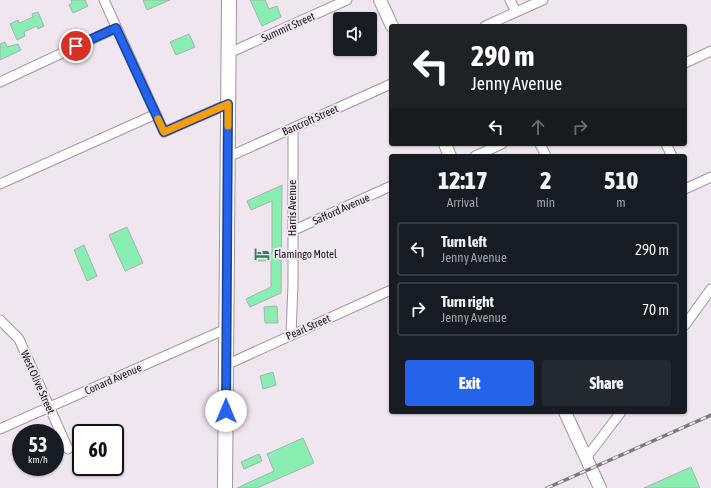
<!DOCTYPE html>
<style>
body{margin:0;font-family:"Asap Condensed",sans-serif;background:#242831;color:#f1f3f6;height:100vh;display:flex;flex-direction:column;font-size:15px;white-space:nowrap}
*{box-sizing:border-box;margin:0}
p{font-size:13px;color:#9ea1a6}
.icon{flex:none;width:22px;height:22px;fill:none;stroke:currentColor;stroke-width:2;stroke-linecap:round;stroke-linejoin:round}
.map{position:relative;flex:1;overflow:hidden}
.sheet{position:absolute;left:389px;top:154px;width:298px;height:260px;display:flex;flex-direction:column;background:#171b24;border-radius:4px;box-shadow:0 1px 3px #0004}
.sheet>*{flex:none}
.banner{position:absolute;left:389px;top:24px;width:298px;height:122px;border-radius:4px;box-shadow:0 1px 3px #0004;background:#202124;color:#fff;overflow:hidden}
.buttons{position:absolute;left:333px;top:12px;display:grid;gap:8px}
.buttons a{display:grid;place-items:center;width:44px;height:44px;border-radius:4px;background:#171b24;box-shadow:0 1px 3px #0004;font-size:20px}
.speed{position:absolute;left:12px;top:424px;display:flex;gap:8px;font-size:20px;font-weight:700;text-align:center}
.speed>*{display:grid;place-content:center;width:52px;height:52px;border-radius:50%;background:#171b24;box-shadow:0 1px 3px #0004;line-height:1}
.speed small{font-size:10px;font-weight:400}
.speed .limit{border:2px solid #111;border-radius:6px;background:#fff;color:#111}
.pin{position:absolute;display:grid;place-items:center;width:34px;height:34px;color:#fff;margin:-17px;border:2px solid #fff;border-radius:50%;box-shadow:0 1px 4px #0007}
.me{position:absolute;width:44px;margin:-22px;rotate:0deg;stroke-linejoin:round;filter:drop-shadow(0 0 3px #0008)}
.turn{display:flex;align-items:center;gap:14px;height:84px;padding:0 16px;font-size:18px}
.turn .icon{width:52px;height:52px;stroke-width:2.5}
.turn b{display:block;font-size:28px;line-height:34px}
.lanes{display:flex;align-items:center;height:38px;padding:0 16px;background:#0003;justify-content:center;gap:20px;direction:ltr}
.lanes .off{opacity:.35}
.eta{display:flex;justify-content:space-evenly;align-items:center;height:68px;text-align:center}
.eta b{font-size:24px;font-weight:800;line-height:28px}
.cta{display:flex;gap:8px;margin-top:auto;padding:8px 16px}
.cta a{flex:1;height:46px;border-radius:4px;background:#2563eb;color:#fff;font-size:16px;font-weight:800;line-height:46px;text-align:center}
.cta a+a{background:#242831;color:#f1f3f6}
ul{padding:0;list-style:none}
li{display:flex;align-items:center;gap:12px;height:54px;margin:0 8px 6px;padding:0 8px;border:2px solid #363941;border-radius:4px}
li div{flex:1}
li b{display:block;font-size:15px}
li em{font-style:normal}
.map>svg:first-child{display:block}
</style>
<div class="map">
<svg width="711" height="488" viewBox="0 0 711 488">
<rect width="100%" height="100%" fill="#f0e6ef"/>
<path fill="#89eeb1" stroke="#a8b3ac" d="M 71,0 L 85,0 L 88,6 L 73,13 L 69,5 L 72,3 Z
M 143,0 L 170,0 L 147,10 Z
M 250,0 L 265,0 L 269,9 L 277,6 L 281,17 L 262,26 Z
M 38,12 L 44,26 L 38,29 L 37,26 L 24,32 L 25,36 L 17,40 L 10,24 L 18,20 L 19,23 L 33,17 L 32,14 Z
M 189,34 L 195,47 L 176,55 L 170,42 Z
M 5,42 L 7,47 L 18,44 L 21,50 L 0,60 L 0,44 Z
M 282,185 L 281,293 L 250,307 L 246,299 L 271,287 L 271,261 L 254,261 L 254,253 L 272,253 L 272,201 L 251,210 L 247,201 Z
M 127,227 L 143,263 L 125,271 L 109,235 Z
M 84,245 L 97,276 L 87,281 L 74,250 Z
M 277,306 L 278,323 L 265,323 L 264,307 Z
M 273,372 L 276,385 L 263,389 L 260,376 Z
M 303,438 L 314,463 L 257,488 L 237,488 L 274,471 L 267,454 Z
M 259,454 L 262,461 L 244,469 L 241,462 Z
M 691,467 L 700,488 L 644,488 Z"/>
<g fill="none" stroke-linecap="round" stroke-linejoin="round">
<defs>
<path id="street" d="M 104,0 L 164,132 L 228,104
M 510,0 L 516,12
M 485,26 L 543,0
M 229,53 L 347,0
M 685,63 L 711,51
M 0,82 L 116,28
M 540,144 L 546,156
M 666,144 L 672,156
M 475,156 L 502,144
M 228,157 L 391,84
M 0,184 L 156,114
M 685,189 L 711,177
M 292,231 L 391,186
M 0,320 L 19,339 L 68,449
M 685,325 L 711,289
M 291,335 L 293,284 L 293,128
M 226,365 L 391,290
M 0,429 L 226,329
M 586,458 L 621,412"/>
<path id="secondary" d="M 380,0 L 392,26
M 445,144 L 450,156
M 565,412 L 600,488"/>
<path id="primary" d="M 225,488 L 229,0"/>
</defs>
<use href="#street" stroke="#9f969e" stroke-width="11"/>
<use href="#secondary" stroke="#9f969e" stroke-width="14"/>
<use href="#primary" stroke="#9f969e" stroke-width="16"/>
<use href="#street" stroke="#fff" stroke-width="9"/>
<use href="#secondary" stroke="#fff" stroke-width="12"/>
<use href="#primary" stroke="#fff" stroke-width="14"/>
<defs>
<path id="rail" d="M 547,488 L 711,415"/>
</defs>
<use href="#rail" stroke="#7e777d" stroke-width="3.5"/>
<use href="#rail" stroke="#f0e6ef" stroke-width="2" stroke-dasharray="6" stroke-linecap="butt"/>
</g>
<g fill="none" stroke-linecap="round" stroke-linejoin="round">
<defs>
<path id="route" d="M 76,46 L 116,28 L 164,132 L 228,104 L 226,411"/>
</defs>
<use href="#route" stroke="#184099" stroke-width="10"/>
<use href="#route" stroke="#2563eb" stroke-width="7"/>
<path stroke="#f59e0b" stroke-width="7" d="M 158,119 L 164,132 L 228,104 L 228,126"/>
</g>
<defs>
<symbol id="hotel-bare" viewBox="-9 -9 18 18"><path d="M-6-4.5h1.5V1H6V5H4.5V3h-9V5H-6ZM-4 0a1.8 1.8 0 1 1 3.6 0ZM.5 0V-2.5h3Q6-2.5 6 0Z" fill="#2d8153" stroke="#f0e6ef" stroke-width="2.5" paint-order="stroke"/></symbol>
</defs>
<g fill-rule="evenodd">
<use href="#hotel-bare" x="251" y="243" width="22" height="22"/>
</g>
<g text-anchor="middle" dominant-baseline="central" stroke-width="4" stroke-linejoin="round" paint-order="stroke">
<g font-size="11" fill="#191518" stroke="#f0e6ef">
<text transform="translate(288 27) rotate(-24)">Summit Street</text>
<text transform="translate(310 120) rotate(-24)">Bancroft Street</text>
<text transform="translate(292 208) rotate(-90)">Harris Avenue</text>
<text transform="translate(341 209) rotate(-24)">Safford Avenue</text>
<text transform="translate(308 327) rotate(-24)">Pearl Street</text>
<text transform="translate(113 379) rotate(-24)">Conard Avenue</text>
<text transform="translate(38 382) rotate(66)">West Olive Street</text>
</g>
<g font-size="11" fill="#191518" stroke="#f0e6ef" text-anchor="start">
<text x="274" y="254">Flamingo Motel</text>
</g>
</g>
</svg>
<div class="buttons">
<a><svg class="icon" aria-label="sound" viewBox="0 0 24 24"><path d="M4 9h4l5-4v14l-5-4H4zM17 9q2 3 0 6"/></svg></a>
</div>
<div class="speed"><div>53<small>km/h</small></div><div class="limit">60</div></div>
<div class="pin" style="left:76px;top:46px;background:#d93025"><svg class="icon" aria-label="arrive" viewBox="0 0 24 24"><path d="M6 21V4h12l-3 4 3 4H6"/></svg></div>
<svg class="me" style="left:226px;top:411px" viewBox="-20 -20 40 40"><circle r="19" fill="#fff"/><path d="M0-13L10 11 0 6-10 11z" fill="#2563eb"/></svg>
<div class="banner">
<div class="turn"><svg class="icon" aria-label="left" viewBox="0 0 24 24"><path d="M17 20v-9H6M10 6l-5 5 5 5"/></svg><div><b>290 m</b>Jenny Avenue</div></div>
<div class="lanes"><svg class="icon" aria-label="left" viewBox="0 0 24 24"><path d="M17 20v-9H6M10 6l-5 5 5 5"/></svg><svg class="icon off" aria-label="ahead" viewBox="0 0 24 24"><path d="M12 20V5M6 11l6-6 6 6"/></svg><svg class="icon off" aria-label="right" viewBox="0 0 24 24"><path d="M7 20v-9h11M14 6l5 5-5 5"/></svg></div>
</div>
<section class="sheet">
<div class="eta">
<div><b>12:17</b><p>Arrival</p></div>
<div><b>2</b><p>min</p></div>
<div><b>510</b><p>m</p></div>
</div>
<ul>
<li><svg class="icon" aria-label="left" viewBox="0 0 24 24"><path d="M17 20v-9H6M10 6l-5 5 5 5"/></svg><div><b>Turn left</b><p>Jenny Avenue</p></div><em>290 m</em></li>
<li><svg class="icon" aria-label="right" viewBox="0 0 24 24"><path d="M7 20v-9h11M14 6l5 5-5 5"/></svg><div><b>Turn right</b><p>Jenny Avenue</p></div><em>70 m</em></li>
</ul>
<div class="cta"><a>Exit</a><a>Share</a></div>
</section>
</div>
